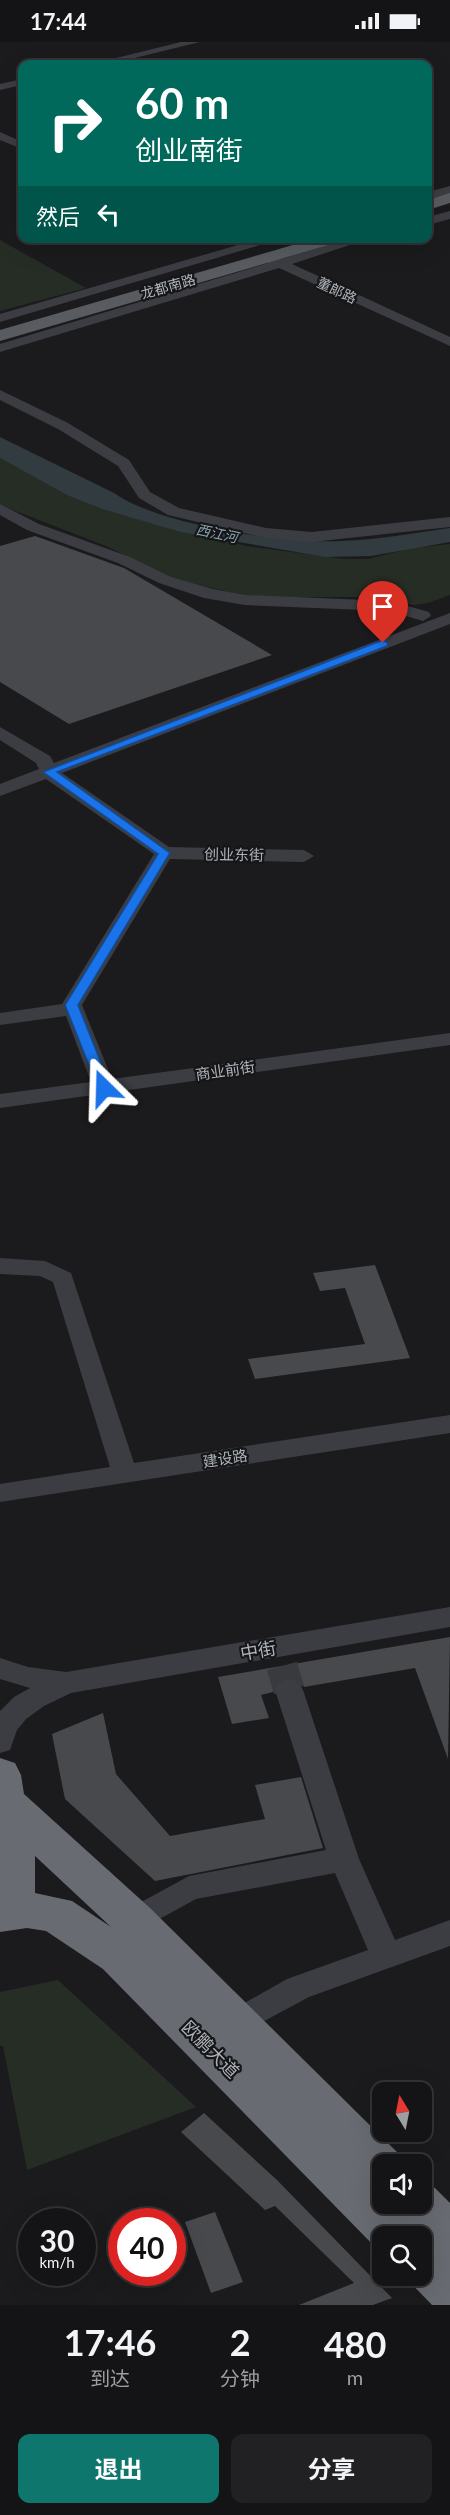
<!DOCTYPE html>
<html lang="zh">
<meta charset="utf-8">
<style>
body{margin:0;font-family:Lato,"Noto Sans SC",sans-serif;background:#212123;color:#f1f3f6;height:100vh;display:flex;flex-direction:column;font-size:22px;white-space:nowrap}
*{box-sizing:border-box;margin:0}
p{font-size:20px;color:#9d9ea1}
.icon{flex:none;width:33px;height:33px;fill:none;stroke:currentColor;stroke-width:2;stroke-linecap:round;stroke-linejoin:round}
.map{position:relative;height:2263px;overflow:hidden}
.details{display:flex;flex-direction:column;background:#141416;flex:1}
.details>*{flex:none}
.banner{position:absolute;left:18px;top:18px;width:414px;height:183px;border-radius:12px;box-shadow:0 6px 24px #0002,0 0 0 2px #333335;background:#00695c;color:#fff;overflow:hidden}
.needle{width:39px;rotate:350deg}
.buttons{position:absolute;left:372px;top:2040px;display:grid;gap:12px}
.buttons a{display:grid;place-items:center;width:60px;height:60px;border-radius:12px;background:#141416;box-shadow:0 6px 24px #0002,0 0 0 2px #333335;font-size:30px}
.speed{position:absolute;left:18px;top:2166px;display:flex;gap:12px;font-size:30px;font-weight:700;text-align:center}
.speed>*{display:grid;place-content:center;width:78px;height:78px;border-radius:50%;background:#141416;box-shadow:0 6px 24px #0002,0 0 0 2px #333335;line-height:1}
.speed small{font-size:15px;font-weight:400}
.speed .limit{border:9px solid #d22;background:#fff;color:#111}
.pin{position:absolute;display:grid;place-items:center;width:51px;height:51px;color:#fff;margin:-62px -26px;border-radius:50% 50% 50% 0;rotate:-45deg;box-shadow:0 0 6px #0007}
.pin .icon{rotate:45deg}
.me{position:absolute;width:66px;margin:-33px;rotate:338deg;stroke-linejoin:round;filter:drop-shadow(0 0 4px #0008)}
.turn{display:flex;align-items:center;gap:21px;height:126px;padding:0 18px;font-size:27px}
.turn .icon{width:78px;height:78px;stroke-width:2.5}
.turn b{display:block;font-size:42px;line-height:51px}
.then{display:flex;align-items:center;height:57px;padding:0 18px;background:#0003;gap:12px;font-size:22px}
.eta{display:flex;justify-content:space-evenly;align-items:center;height:102px;text-align:center}
.eta b{font-size:36px;font-weight:700;line-height:42px}
.button{display:flex;gap:12px;margin-top:auto;padding:12px 18px}
.button a{flex:1;height:69px;border-radius:12px;background:#0f766e;color:#fff;font-size:24px;font-weight:700;line-height:69px;text-align:center}
.button a+a{background:#212123;color:#f1f3f6}
.status{display:flex;justify-content:space-between;align-items:center;height:42px;padding:0 30px;background:#141416;direction:ltr}
.status svg{height:16px;fill:currentColor}
.map>svg:first-child{display:block}
</style>
<div class="status"><b>17:44</b><svg viewBox="0 0 49 12"><path d="M0 12V9h3v3zM5 12V6h3v6zM10 12V3h3v9zM15 12V0h3v12zM26 1h20v11H26zM47 4h2v5h-2z"/></svg></div>
<div class="map">
<svg width="450" height="2263" viewBox="0 0 450 2263">
<rect width="100%" height="100%" fill="#1b1b1d"/>
<path fill="#252d25" d="M 0,198 L 86,246 L 0,269 Z
M 0,416 L 67,452 L 102,467 L 246,504 L 344,517 L 368,517 L 412,506 L 450,502 L 450,553 L 428,561 L 414,563 L 359,555 L 250,555 L 174,537 L 106,504 L 0,463 Z
M 58,1938 L 196,2065 L 27,2128 L 3,2004 L 0,2004 L 0,1950 Z"/>
<path fill="#313b40" d="M 0,395 L 114,451 C 159,483 285,502 341,499 C 377,498 414,491 450,486 L 450,500 L 371,514 L 325,515 L 181,490 L 102,467 L 67,453 L 0,416 Z"/>
<path fill="#48494d" d="M 35,494 L 124,526 L 272,613 L 69,682 L 0,640 L 0,504 Z
M 375,1223 L 410,1316 L 255,1337 L 248,1317 L 365,1302 L 345,1246 L 320,1249 L 313,1231 Z
M 450,1595 L 448,1717 L 415,1626 L 304,1645 L 300,1639 L 288,1635 L 277,1640 L 273,1650 L 261,1653 L 269,1676 L 232,1682 L 218,1635 Z
M 103,1671 L 116,1732 L 170,1794 L 265,1777 L 255,1743 L 301,1735 L 323,1806 L 155,1839 L 65,1757 L 52,1692 Z
M 204,2071 L 277,2138 L 392,2256 L 373,2263 L 299,2263 L 354,2241 L 275,2164 L 265,2168 L 181,2090 Z
M 215,2170 L 243,2240 L 211,2251 L 185,2180 Z"/>
<g fill="none" stroke-linecap="round" stroke-linejoin="round">
<path stroke="#383a3d" stroke-width="31" stroke-dasharray="31 15" stroke-linecap="butt" d="M 282,1624 L 289,1648"/>
<path fill="#3c3d42" fill-rule="evenodd" d="M 181,0 L 200,0 L 110,22 L 92,22 Z
M 22,37 L 22,43 L 0,48 L 0,42 Z
M 0,90 L 22,100 L 22,107 L 0,98 Z
M 450,144 L 450,152 L 428,158 L 428,150 Z
M 450,169 L 450,177 L 428,183 L 428,175 Z
M 262,196 L 284,196 L 0,280 L 0,272 Z
M 350,196 L 371,196 L 292,222 L 450,295 L 450,304 L 279,226 L 0,310 L 0,302 L 268,221 L 265,218 L 267,215 L 281,217 Z
M 0,348 L 68,381 L 129,418 L 150,450 L 179,466 L 266,486 L 312,490 L 450,475 L 450,485 L 312,500 L 266,496 L 168,473 L 139,456 L 118,424 L 58,387 L 0,358 Z
M 0,462 L 39,482 L 130,515 L 171,535 L 213,547 L 245,553 L 390,559 L 429,570 L 431,574 L 423,579 L 389,569 L 245,563 L 204,556 L 159,541 L 118,521 L 27,488 L 0,473 Z
M 450,571 L 450,582 L 62,731 L 169,805 L 304,808 L 314,814 L 304,820 L 170,817 L 82,963 L 112,1037 L 450,991 L 450,1003 L 0,1066 L 0,1052 L 91,1040 L 66,974 L 0,983 L 0,971 L 62,962 L 154,812 L 46,737 L 0,754 L 0,742 L 39,727 L 36,721 L 0,698 L 0,685 L 50,714 L 54,721 Z
M 0,1216 L 45,1219 L 71,1231 L 134,1421 L 450,1373 L 450,1391 L 0,1460 L 0,1442 L 110,1425 L 53,1240 L 40,1234 L 0,1232 Z
M 450,1565 L 450,1585 L 71,1651 L 44,1664 L 26,1677 L 17,1688 L 10,1708 L 0,1711 L 0,1669 L 14,1655 L 30,1646 L 0,1637 L 0,1616 L 28,1625 L 66,1630 Z
M 289,1637 L 299,1641 L 303,1648 L 359,1817 L 395,1898 L 450,1878 L 450,1904 L 309,1955 L 236,1994 L 225,1990 L 220,1981 L 225,1972 L 287,1937 L 368,1908 L 335,1831 L 196,1857 L 134,1891 L 123,1888 L 119,1879 L 123,1870 L 189,1834 L 326,1808 L 275,1648 L 279,1641 Z"/>
<path fill="#585b60" fill-rule="evenodd" d="M 450,151 L 450,161 L 428,168 L 428,158 Z
M 317,196 L 344,196 L 342,199 L 0,299 L 0,288 Z"/>
<path fill="#686c72" fill-rule="evenodd" d="M 0,1716 L 15,1721 L 21,1733 L 24,1752 L 150,1866 L 399,2112 L 404,2122 L 382,2122 L 382,2162 L 422,2162 L 422,2141 L 435,2146 L 450,2161 L 450,2263 L 432,2263 L 404,2234 L 422,2234 L 422,2194 L 382,2194 L 382,2211 L 380,2210 L 103,1927 L 46,1889 L 27,1886 L 0,1890 ZM 35,1814 L 111,1885 L 72,1859 L 35,1851 Z"/>
</g>
<path fill="#1a73e8" stroke="#114b97" stroke-width="1.5" d="M 383,598 L 388,601 L 387,604 L 57,730 L 170,811 L 78,963 L 111,1046 L 104,1049 L 99,1048 L 65,963 L 158,812 L 43,730 Z"/>
<g text-anchor="middle" dominant-baseline="central" stroke-width="4.5" stroke-linejoin="round" paint-order="stroke">
<g font-size="14" fill="#aeb4bb" stroke="#161618">
<text transform="translate(168 244) rotate(-16)">龙都南路</text>
<text transform="translate(337 248) rotate(25)">董郞路</text>
</g>
<g font-size="14" font-style="italic" fill="#88a4b3" stroke="#161618">
<text transform="translate(217 491) rotate(12)">西江河</text>
</g>
<g font-size="15" fill="#aeb4bb" stroke="#161618">
<text transform="translate(234 812) rotate(1)">创业东街</text>
<text transform="translate(225 1028) rotate(-8)">商业前街</text>
<text transform="translate(225 1416) rotate(-9)">建设路</text>
</g>
<g font-size="18" fill="#aeb4bb" stroke="#161618">
<text transform="translate(258 1608) rotate(-10)">中街</text>
<text transform="translate(211 2007) rotate(45)">欧鹏大道</text>
</g>
</g>
</svg>
<div class="buttons">
<a><svg class="needle" viewBox="-14 -14 28 28"><path d="M0-13l5 13h-10z" fill="#e53935"/><path d="M0 13l5-13h-10z" fill="#9d9ea1"/></svg></a>
<a><svg class="icon" aria-label="sound" viewBox="0 0 24 24"><path d="M4 9h4l5-4v14l-5-4H4zM17 9q2 3 0 6"/></svg></a>
<a><svg class="icon" aria-label="search" viewBox="0 0 24 24"><circle cx="10" cy="10" r="6"/><path d="M15 15l6 6"/></svg></a>
</div>
<div class="speed"><div>30<small>km/h</small></div><div class="limit">40</div></div>
<div class="pin" style="left:383px;top:601px;background:#d93025"><svg class="icon" aria-label="arrive" viewBox="0 0 24 24"><path d="M6 21V4h12l-3 4 3 4H6"/></svg></div>
<svg class="me" style="left:104px;top:1046px" viewBox="-20 -20 40 40"><path d="M0-17L14 15 0 8-14 15z" fill="#1a73e8" stroke="#fff" stroke-width="4"/></svg>
<div class="banner">
<div class="turn"><svg class="icon" aria-label="right" viewBox="0 0 24 24"><path d="M7 20v-9h11M14 6l5 5-5 5"/></svg><div><b>60 m</b>创业南街</div></div>
<div class="then">然后<svg class="icon" aria-label="left" viewBox="0 0 24 24"><path d="M17 20v-9H6M10 6l-5 5 5 5"/></svg></div>
</div>
</div>
<section class="details">
<div class="eta">
<div><b>17:46</b><p>到达</p></div>
<div><b>2</b><p>分钟</p></div>
<div><b>480</b><p>m</p></div>
</div>
<div class="button"><a>退出</a><a>分享</a></div>
</section>
